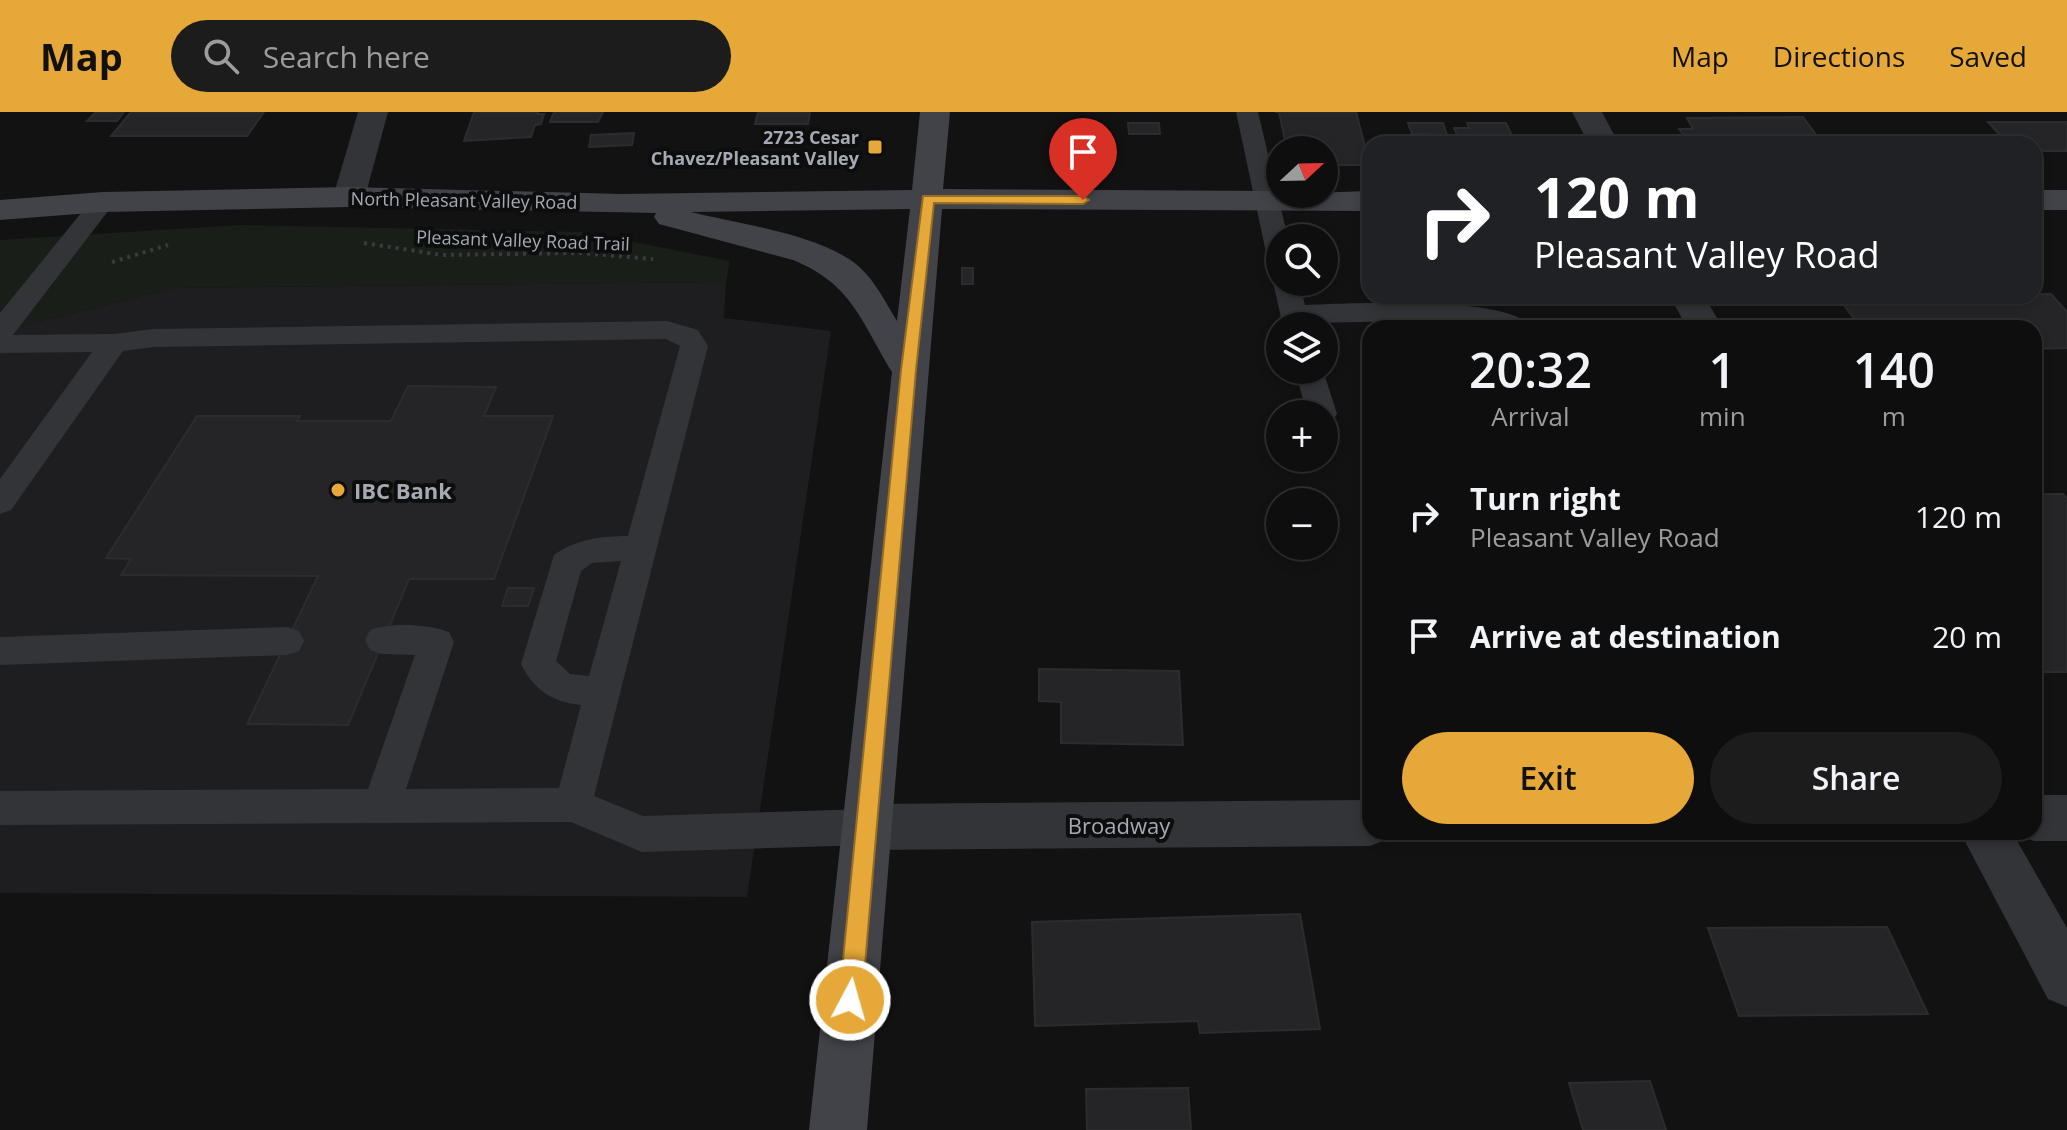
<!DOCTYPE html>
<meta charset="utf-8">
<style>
body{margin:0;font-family:"Open Sans",sans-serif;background:#1c1c1c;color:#f1f3f6;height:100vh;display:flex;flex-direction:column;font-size:30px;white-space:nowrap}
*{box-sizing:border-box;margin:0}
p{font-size:26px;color:#9b9c9e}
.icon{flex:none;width:44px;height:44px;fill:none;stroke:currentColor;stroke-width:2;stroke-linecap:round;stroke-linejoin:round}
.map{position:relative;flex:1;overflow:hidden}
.sheet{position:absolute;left:1362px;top:208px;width:680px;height:520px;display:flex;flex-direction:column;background:#0e0e0e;border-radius:24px;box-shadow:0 4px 12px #0003,0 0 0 2px #2e2e2e}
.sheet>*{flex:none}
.guide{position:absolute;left:1362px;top:24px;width:680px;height:168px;border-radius:24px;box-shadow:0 4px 12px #0003,0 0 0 2px #2e2e2e;background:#202124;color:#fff;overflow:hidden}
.needle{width:52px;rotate:68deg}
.buttons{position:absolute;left:1266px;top:24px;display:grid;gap:16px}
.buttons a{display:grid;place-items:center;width:72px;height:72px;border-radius:50%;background:#0e0e0e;box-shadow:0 4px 12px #0003,0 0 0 2px #2e2e2e;font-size:40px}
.pin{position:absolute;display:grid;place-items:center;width:68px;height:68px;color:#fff;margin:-82px -34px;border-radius:50% 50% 50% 0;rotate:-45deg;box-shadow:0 0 8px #0007}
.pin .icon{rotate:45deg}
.me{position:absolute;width:88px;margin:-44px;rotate:6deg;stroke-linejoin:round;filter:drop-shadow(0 0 6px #0008)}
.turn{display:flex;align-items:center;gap:28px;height:168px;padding:0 40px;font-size:36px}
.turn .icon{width:104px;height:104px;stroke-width:2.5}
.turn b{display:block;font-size:56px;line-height:68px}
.eta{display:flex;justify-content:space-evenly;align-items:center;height:136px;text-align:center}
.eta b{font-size:48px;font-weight:600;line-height:56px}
.button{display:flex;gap:16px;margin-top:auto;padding:16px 40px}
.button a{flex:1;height:92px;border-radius:48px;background:#e6a838;color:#111;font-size:32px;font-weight:600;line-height:92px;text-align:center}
.button a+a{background:#1c1c1c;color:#f1f3f6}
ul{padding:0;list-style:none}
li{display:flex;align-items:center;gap:24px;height:120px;padding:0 40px}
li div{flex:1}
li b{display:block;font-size:30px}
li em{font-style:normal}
header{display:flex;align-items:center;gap:48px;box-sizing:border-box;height:112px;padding:0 40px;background:#e6a838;color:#111}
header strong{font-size:38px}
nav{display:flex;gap:44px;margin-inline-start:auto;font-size:28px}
.search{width:560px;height:72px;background:#1c1c1c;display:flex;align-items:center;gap:20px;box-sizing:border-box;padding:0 28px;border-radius:44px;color:#9b9c9e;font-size:30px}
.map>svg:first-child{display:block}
</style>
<header>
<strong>Map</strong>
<div class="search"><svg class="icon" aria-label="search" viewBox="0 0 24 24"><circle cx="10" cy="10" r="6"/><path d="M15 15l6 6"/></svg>Search here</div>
<nav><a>Map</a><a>Directions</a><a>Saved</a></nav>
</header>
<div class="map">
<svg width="2067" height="1018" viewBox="0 0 2067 1018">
<rect width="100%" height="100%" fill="#121213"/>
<path fill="#1e1e20" d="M 726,170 L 724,206 L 831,219 L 747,785 L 0,781 L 0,219 L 173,176 Z"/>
<path fill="#191e19" d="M 240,113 L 583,120 L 730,149 L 726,170 L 173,176 L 0,219 L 0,128 Z"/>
<path fill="#252527" stroke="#2c2c2f" stroke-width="2" d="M 96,0 L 124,0 L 117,9 L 87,9 Z
M 131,0 L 264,0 L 247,24 L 111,24 Z
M 474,0 L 538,0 L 537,2 L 544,2 L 541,12 L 535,13 L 531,25 L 464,29 Z
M 554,0 L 603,0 L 598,10 L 550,10 Z
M 758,0 L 810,0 L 808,12 L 755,12 Z
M 1275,0 L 1356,0 L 1370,53 L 1324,53 L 1324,38 L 1287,38 L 1279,0 Z
M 1803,5 L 1817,24 L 1760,24 L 1763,28 L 1756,28 L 1758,32 L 1703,32 L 1698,25 L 1685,25 L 1679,17 L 1693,17 L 1687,6 Z
M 1988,10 L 2067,10 L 2067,39 L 2034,39 L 2034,32 L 2008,32 Z
M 1128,11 L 1159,11 L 1160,22 L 1129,22 Z
M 1408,11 L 1443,11 L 1450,32 L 1430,32 L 1427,22 L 1412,22 Z
M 1467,11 L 1506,11 L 1516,32 L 1461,32 L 1454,16 L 1469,16 Z
M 634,21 L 632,33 L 589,35 L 591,23 Z
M 962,156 L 973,156 L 973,172 L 962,172 Z
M 2051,182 L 2067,200 L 2067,236 L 2034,237 L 2034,216 L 1861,216 L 1837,184 Z
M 408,274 L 496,275 L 484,304 L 553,304 L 494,467 L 409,467 L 348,613 L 247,612 L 318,464 L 121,463 L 131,447 L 106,446 L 197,304 L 300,304 L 297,309 L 391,309 Z
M 2034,382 L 2063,382 L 2067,387 L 2067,560 L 2040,560 L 2034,551 Z
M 508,476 L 534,476 L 528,494 L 502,494 Z
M 1039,557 L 1179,559 L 1183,633 L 1061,631 L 1061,590 L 1039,589 Z
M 1300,802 L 1320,917 L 1200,921 L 1198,909 L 1035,914 L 1032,810 Z
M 1887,815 L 1928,902 L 1739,904 L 1708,816 Z
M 1650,969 L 1666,1018 L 1583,1018 L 1569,971 Z
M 1188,976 L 1191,1018 L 1087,1018 L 1086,977 Z"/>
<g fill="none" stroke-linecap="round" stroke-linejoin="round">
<path stroke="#393b3f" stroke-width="4" stroke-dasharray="3 5" stroke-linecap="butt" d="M 364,131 L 442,143 L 581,141 L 653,147
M 112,150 L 168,133"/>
<path fill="#333438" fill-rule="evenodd" d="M 1236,0 L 1258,0 L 1288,126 L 1280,126 L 1280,153 L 1271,151 L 1267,145 Z
M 103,83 L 112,85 L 115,90 L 13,223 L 114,222 L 153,217 L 667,209 L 698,218 L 708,234 L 594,684 L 643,704 L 867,697 L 881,703 L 886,715 L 881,727 L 867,733 L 642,740 L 571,710 L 0,713 L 0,679 L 368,677 L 415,543 L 382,542 L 370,538 L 365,528 L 370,518 C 392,510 427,512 449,520 L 454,530 L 406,677 L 559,676 L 581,593 C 552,590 534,578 521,552 L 554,443 C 576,427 602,424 628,424 L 680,234 L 666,227 L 153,235 L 123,239 L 11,398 L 0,402 L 0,367 L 92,240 L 0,241 L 0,201 L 94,85 ZM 621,449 L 589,564 L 570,562 L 556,549 L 581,459 L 592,451 Z
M 1280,163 L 1280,170 L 1299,170 L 1305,193 C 1347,192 1510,182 1532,216 L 1412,209 L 1310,211 L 1311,214 L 1283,214 L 1273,170 Z
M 1295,258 L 1323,258 L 1337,302 L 1332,309 L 1324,312 L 1324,302 L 1307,302 Z
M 287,515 L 299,519 L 304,529 L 299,539 L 287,543 L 0,553 L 0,525 Z"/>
<path fill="#333438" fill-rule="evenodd" d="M 358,0 L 388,0 L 365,85 L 360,92 L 349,95 L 338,92 L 333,85 Z
M 2034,683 L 2067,683 L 2067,729 L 2034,729 L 2016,722 L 2034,720 Z
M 1370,688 L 1370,720 L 1391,720 L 1388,727 L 1370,734 L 867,738 L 849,731 L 842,715 L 849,699 L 867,692 Z"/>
<path fill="#333438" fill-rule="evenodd" d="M 1572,0 L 1602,0 L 1619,32 L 1589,32 Z
M 1670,184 L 1704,184 L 1723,216 L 1687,216 Z
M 1960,720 L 2012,720 L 2067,816 L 2067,895 L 2048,887 Z"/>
<path fill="#414348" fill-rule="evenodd" d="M 920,0 L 950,0 L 943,77 L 1280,79 L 1280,82 L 1370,79 L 1370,99 L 942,97 L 867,1018 L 809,1018 L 892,260 C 861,209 852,172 793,148 L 659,112 L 654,105 L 656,101 L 349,95 L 103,100 L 0,108 L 0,88 L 103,80 L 349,75 L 622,82 L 912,78 ZM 910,97 L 897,209 C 885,189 872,163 852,149 C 811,121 739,112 691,100 Z
M 2034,78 L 2067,78 L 2067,98 L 2034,98 Z"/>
</g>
<path fill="#e6a838" stroke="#966d24" stroke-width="2" d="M 923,84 L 1083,84 L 1089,88 L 1083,92 L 934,91 L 916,258 L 862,888 L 858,896 L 850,899 L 842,896 L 839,888 L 901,258 Z"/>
<g fill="#e6a838" stroke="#0d0d0e" stroke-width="3">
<rect x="867" y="27" width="16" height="16" rx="4"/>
<circle cx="338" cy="378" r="8"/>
</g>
<g text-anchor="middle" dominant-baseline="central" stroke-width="8" stroke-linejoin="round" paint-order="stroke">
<g font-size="18" font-weight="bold" fill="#a4a9b3" stroke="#0d0d0e" text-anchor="end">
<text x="859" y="25">2723 Cesar<tspan x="859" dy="21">Chavez/Pleasant Valley</tspan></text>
</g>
<g font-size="18" fill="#a4a9b3" stroke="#0d0d0e">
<text transform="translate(464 88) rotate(1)">North Pleasant Valley Road</text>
<text transform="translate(523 128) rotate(2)">Pleasant Valley Road Trail</text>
</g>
<g font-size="22" font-weight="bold" fill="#a4a9b3" stroke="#0d0d0e" text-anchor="start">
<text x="354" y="378">IBC Bank</text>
</g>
<g font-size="22" fill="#a4a9b3" stroke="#0d0d0e">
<text x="1119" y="713">Broadway</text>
</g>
</g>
</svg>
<div class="buttons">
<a><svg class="needle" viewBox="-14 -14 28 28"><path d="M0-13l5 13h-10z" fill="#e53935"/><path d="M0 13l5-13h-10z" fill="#9b9c9e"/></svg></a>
<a><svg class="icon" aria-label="search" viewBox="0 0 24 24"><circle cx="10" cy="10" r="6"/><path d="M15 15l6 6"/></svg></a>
<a><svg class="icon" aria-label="layers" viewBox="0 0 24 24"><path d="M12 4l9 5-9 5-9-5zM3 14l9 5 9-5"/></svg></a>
<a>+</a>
<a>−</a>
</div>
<div class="pin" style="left:1083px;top:88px;background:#d93025"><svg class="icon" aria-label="arrive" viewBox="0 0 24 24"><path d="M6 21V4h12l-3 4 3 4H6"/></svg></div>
<svg class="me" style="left:850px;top:888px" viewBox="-20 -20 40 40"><circle r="17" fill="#e6a838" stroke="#fff" stroke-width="3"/><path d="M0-11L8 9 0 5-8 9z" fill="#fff"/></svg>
<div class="guide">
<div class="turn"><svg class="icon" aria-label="right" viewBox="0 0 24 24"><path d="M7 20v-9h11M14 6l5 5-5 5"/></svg><div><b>120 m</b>Pleasant Valley Road</div></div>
</div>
<section class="sheet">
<div class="eta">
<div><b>20:32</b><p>Arrival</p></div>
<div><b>1</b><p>min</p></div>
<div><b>140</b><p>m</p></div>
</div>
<ul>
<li><svg class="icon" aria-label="right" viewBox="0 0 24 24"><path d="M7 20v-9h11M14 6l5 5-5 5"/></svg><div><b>Turn right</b><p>Pleasant Valley Road</p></div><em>120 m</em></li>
<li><svg class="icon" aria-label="arrive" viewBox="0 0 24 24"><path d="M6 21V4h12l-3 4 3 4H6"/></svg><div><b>Arrive at destination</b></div><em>20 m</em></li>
</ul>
<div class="button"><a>Exit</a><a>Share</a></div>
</section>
</div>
